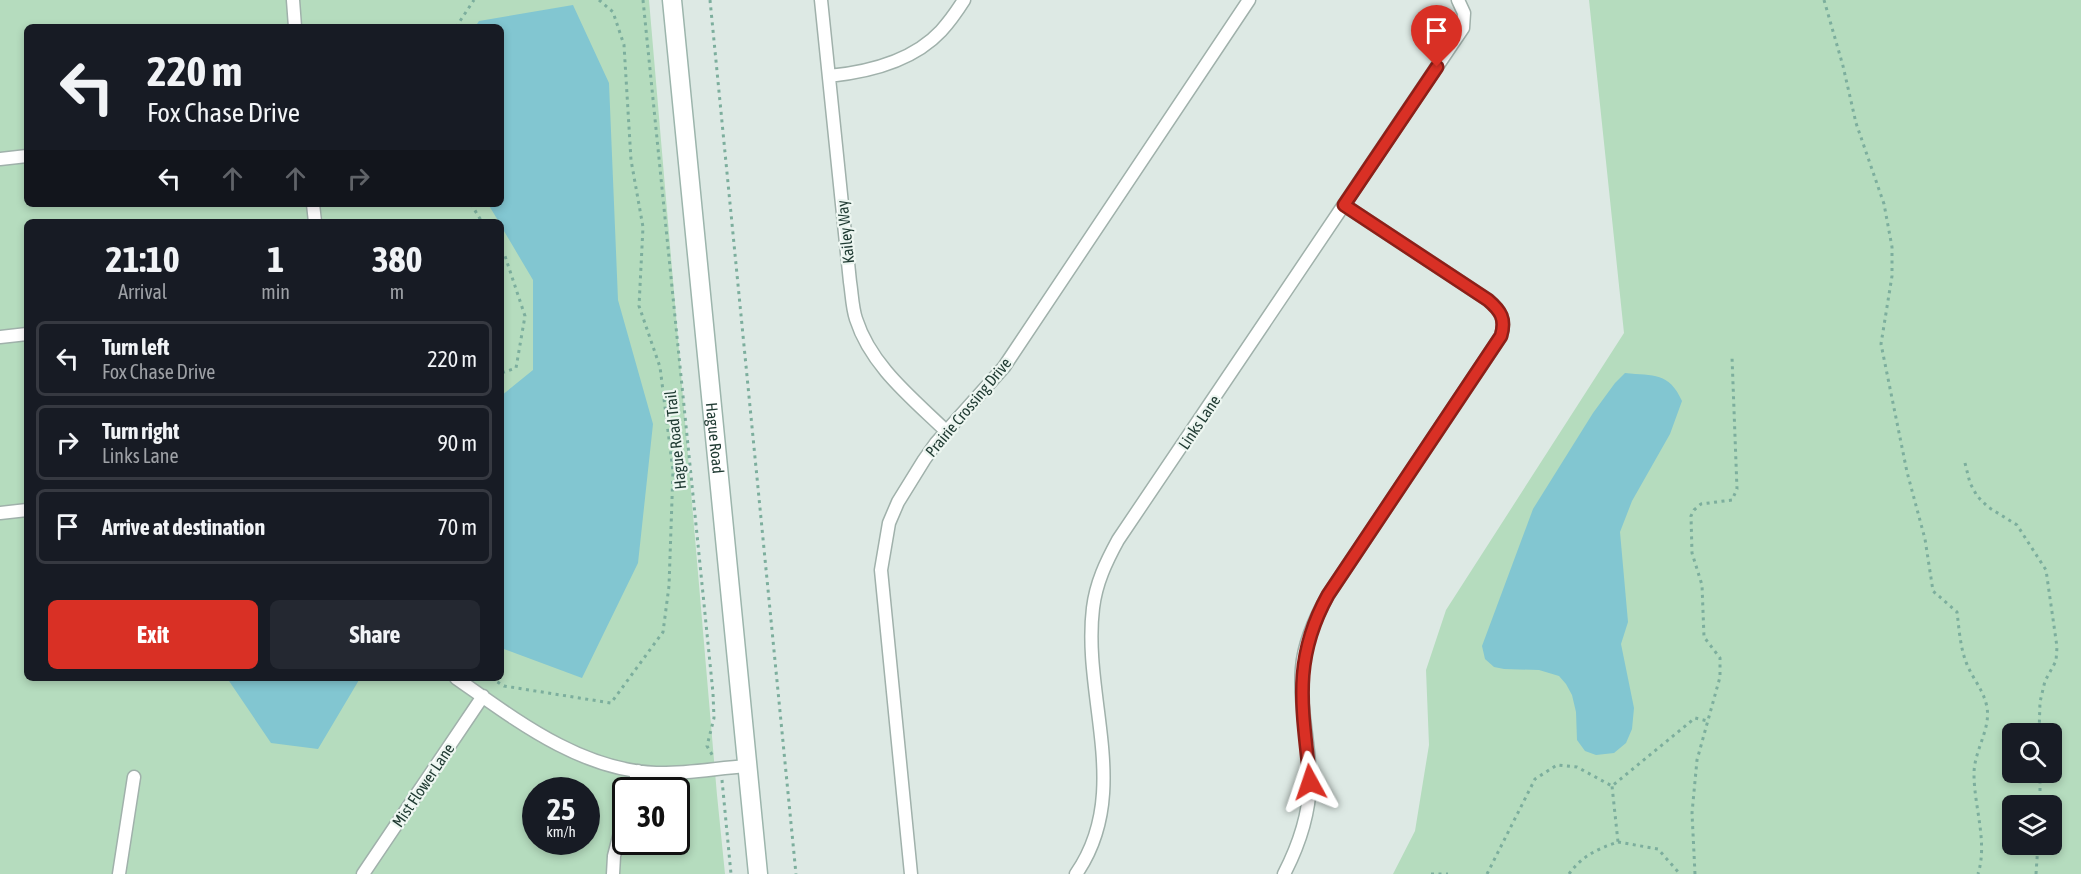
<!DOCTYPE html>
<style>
body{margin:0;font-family:"Asap Condensed",sans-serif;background:#242831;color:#f1f3f6;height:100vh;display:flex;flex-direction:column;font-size:22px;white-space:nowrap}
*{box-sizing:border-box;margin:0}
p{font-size:20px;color:#9ea1a6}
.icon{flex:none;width:33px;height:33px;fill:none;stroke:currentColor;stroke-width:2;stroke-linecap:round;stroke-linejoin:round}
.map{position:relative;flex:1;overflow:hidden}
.panel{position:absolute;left:24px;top:219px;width:480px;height:462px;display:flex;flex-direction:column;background:#171b24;border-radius:9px;box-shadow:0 3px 9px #0003}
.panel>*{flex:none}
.guide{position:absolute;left:24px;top:24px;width:480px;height:183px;border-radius:9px;box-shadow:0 3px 9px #0003;background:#171b24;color:#f1f3f6;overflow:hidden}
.controls{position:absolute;left:2002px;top:723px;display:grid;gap:12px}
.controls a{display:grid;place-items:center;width:60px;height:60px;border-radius:9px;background:#171b24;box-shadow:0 3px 9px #0003;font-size:30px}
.speed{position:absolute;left:522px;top:777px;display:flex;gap:12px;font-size:30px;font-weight:700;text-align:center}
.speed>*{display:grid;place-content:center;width:78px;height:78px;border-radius:50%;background:#171b24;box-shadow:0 3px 9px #0003;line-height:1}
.speed small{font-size:15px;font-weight:400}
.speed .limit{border:3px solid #111;border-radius:9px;background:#fff;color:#111}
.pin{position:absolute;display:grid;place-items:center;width:51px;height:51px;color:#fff;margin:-62px -26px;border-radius:50% 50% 50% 0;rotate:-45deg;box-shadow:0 0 6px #0007}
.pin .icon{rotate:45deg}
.me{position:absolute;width:66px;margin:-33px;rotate:355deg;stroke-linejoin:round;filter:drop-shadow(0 0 4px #0008)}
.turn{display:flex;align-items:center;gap:21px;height:126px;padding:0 24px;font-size:27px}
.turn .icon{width:78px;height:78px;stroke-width:2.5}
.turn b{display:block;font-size:42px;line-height:51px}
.lanes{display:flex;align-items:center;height:57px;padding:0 24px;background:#0003;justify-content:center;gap:30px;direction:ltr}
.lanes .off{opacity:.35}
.eta{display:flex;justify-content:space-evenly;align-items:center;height:102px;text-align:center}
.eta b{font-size:36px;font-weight:700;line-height:42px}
.button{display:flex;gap:12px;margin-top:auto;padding:12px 24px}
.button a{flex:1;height:69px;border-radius:9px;background:#d93025;color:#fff;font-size:24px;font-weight:700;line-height:69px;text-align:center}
.button a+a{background:#242831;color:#f1f3f6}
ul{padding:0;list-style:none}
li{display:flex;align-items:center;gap:18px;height:75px;margin:0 12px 9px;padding:0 12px;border:3px solid #363941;border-radius:9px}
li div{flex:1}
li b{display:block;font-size:22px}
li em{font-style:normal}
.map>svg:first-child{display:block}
</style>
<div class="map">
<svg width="2081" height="874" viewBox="0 0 2081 874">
<rect width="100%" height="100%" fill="#dde9e4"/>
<path fill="#b5dcbe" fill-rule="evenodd" d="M 0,0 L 649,0 L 717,795 L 725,874 L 0,874 ZM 27,27 L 501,27 L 501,204 L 27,204 ZM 27,222 L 501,222 L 501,678 L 27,678 ZM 536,790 L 586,790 L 586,842 L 536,842 ZM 626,790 L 676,790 L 676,842 L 626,842 Z
M 1589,0 L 2081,0 L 2081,874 L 1393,874 L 1415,831 L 1429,745 L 1426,670 L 1446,610 L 1624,333 ZM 2013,734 L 2052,734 L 2052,772 L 2013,772 ZM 2013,806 L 2052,806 L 2052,844 L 2013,844 Z"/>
<path fill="#82c6d1" d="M 573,5 L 609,83 L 618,300 L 653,424 L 638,563 L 582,678 L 501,648 L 501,396 L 533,370 L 533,280 L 501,226 L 501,222 L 499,222 L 488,204 L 501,204 L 501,27 L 475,27 L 479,21 Z
M 1625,373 C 1654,376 1669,372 1682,401 L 1670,434 L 1632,501 L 1620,532 L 1628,622 L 1621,644 L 1634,708 L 1632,729 L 1626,743 L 1614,753 L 1596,755 L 1585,751 L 1577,740 L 1576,712 L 1572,695 L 1566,684 L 1559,676 L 1539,670 L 1504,669 L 1494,667 L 1485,659 L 1482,646 L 1533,509 L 1593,413 L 1615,383 Z
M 227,678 L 358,678 L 359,680 L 318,749 L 271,743 Z"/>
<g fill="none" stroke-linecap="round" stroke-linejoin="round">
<defs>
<path id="street" d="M 293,0 L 295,27
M 821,0 L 850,282 C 852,294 852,307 856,319 C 871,366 912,398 946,431
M 829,76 C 869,72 913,61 941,31 C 950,21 957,11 964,0
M 0,159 L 27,156
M 313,204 L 315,222
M 0,337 L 27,334
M 0,513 L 27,510
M 456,678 C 516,720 580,770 656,773 C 686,774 717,768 747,766
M 632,790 L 638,771
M 119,874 L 134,777
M 363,874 L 483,696
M 613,874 L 614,856 L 626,810
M 911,874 L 881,570 L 889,523 L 898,502 L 924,460 L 936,443 L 1004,367 L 1249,0
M 1076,874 C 1133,792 1082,698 1093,608 C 1096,583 1106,562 1118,540 L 1463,28 L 1464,13 L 1458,0
M 1284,874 C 1299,845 1309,816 1310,783 C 1310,744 1299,707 1302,668 C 1304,642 1315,618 1328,595 L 1501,336 C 1506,319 1501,311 1488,300 L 1344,205"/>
<g id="secondary">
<path id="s1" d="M 672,0 L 758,874"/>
</g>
</defs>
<use href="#street" stroke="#a0b1ab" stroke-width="15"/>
<use href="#secondary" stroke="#9cb5ac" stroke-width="21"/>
<path stroke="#7cae9d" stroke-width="3" stroke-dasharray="3 4.5" stroke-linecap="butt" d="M 643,0 L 713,693 L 714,718 L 707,746 L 714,758
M 710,0 L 796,874
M 1824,0 L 1843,66 L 1856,123 L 1884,204 L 1892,247 L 1892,276 L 1881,344 L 1907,472 L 1925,539 L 1933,591 L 1957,612 C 1959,628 1960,646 1966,662 C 1971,676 1982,688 1986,703 C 1993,727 1974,749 1974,774 C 1974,807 1988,842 1978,874
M 456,27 L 474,0
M 471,204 L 482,222
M 501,250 L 505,256 L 525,316 L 516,368 L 501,373
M 1965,463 L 1970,483 L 1977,496 L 1988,507 L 2017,525 L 2046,570 L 2057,647 L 2056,661 L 2045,681 L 2040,702 L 2039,734
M 491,678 L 504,686 L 611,703 L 663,632 L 669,586 L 673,471 L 660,367 L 639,306 L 643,227 L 631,160 L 624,45 L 613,12 L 599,0
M 722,780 L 731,874
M 2040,806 L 2040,772
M 1618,842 L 1658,849 L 1680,874
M 1431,874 L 1448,874
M 1487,874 L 1535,779 L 1557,765 L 1577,767 L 1612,786 L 1695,718 L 1708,721
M 1569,874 C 1582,856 1597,849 1618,842 L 1612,786
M 1695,874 L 1692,813 L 1697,760 L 1720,677 L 1720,658 L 1704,637 L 1702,585 L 1692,553 L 1691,516 L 1694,510 L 1701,504 L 1732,500 L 1737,489 L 1732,357
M 2036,874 L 2038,844"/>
<use href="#street" stroke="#fff" stroke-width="12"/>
<use href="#secondary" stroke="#fff" stroke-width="18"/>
</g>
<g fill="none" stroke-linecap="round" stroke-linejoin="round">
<defs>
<path id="route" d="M 1310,782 C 1303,710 1291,662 1328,595 L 1501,336 C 1506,319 1501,311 1488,300 L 1344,205 L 1437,67"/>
</defs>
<use href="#route" stroke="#8d1f18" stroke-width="15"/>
<use href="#route" stroke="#d93025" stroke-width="10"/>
</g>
<g text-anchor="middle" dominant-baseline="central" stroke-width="4.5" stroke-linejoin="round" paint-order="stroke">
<g font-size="16" fill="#1e3931" stroke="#edf6f1">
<text transform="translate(845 232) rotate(-96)">Kailey Way</text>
<text transform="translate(968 407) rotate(-50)">Prairie Crossing Drive</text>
<text transform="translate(1199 422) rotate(-56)">Links Lane</text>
<text stroke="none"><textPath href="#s1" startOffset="440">Hague Road</textPath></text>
<text transform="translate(675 440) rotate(-96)">Hague Road Trail</text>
<text transform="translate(423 785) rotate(-56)">Mist Flower Lane</text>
</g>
</g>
</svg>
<div class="controls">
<a><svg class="icon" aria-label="search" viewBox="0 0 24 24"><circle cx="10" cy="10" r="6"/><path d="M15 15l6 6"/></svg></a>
<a><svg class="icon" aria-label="layers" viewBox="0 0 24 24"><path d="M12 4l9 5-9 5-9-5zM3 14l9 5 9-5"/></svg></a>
</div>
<div class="speed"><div>25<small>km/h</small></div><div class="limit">30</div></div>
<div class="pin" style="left:1437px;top:67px;background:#d93025"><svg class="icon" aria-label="arrive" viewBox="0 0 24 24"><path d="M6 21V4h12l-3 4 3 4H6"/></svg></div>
<svg class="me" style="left:1310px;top:782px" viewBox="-20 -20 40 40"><path d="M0-17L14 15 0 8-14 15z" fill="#d93025" stroke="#fff" stroke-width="4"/></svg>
<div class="guide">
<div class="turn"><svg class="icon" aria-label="left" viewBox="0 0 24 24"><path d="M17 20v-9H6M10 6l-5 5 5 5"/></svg><div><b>220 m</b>Fox Chase Drive</div></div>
<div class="lanes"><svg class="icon" aria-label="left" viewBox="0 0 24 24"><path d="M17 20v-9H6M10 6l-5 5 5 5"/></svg><svg class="icon off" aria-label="ahead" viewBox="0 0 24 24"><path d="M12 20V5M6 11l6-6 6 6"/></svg><svg class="icon off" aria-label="ahead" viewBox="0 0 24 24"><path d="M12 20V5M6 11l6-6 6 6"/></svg><svg class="icon off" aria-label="right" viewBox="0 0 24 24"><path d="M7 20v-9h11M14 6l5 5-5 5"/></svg></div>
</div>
<section class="panel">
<div class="eta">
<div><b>21:10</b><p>Arrival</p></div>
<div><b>1</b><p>min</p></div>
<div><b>380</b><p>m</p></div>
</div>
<ul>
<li><svg class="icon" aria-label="left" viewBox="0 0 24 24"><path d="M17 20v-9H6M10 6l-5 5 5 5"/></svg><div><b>Turn left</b><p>Fox Chase Drive</p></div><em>220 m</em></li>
<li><svg class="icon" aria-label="right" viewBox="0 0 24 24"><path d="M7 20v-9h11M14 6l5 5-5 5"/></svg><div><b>Turn right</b><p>Links Lane</p></div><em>90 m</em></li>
<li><svg class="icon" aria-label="arrive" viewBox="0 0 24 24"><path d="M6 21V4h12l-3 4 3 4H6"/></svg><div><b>Arrive at destination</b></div><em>70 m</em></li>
</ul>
<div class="button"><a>Exit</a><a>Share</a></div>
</section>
</div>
